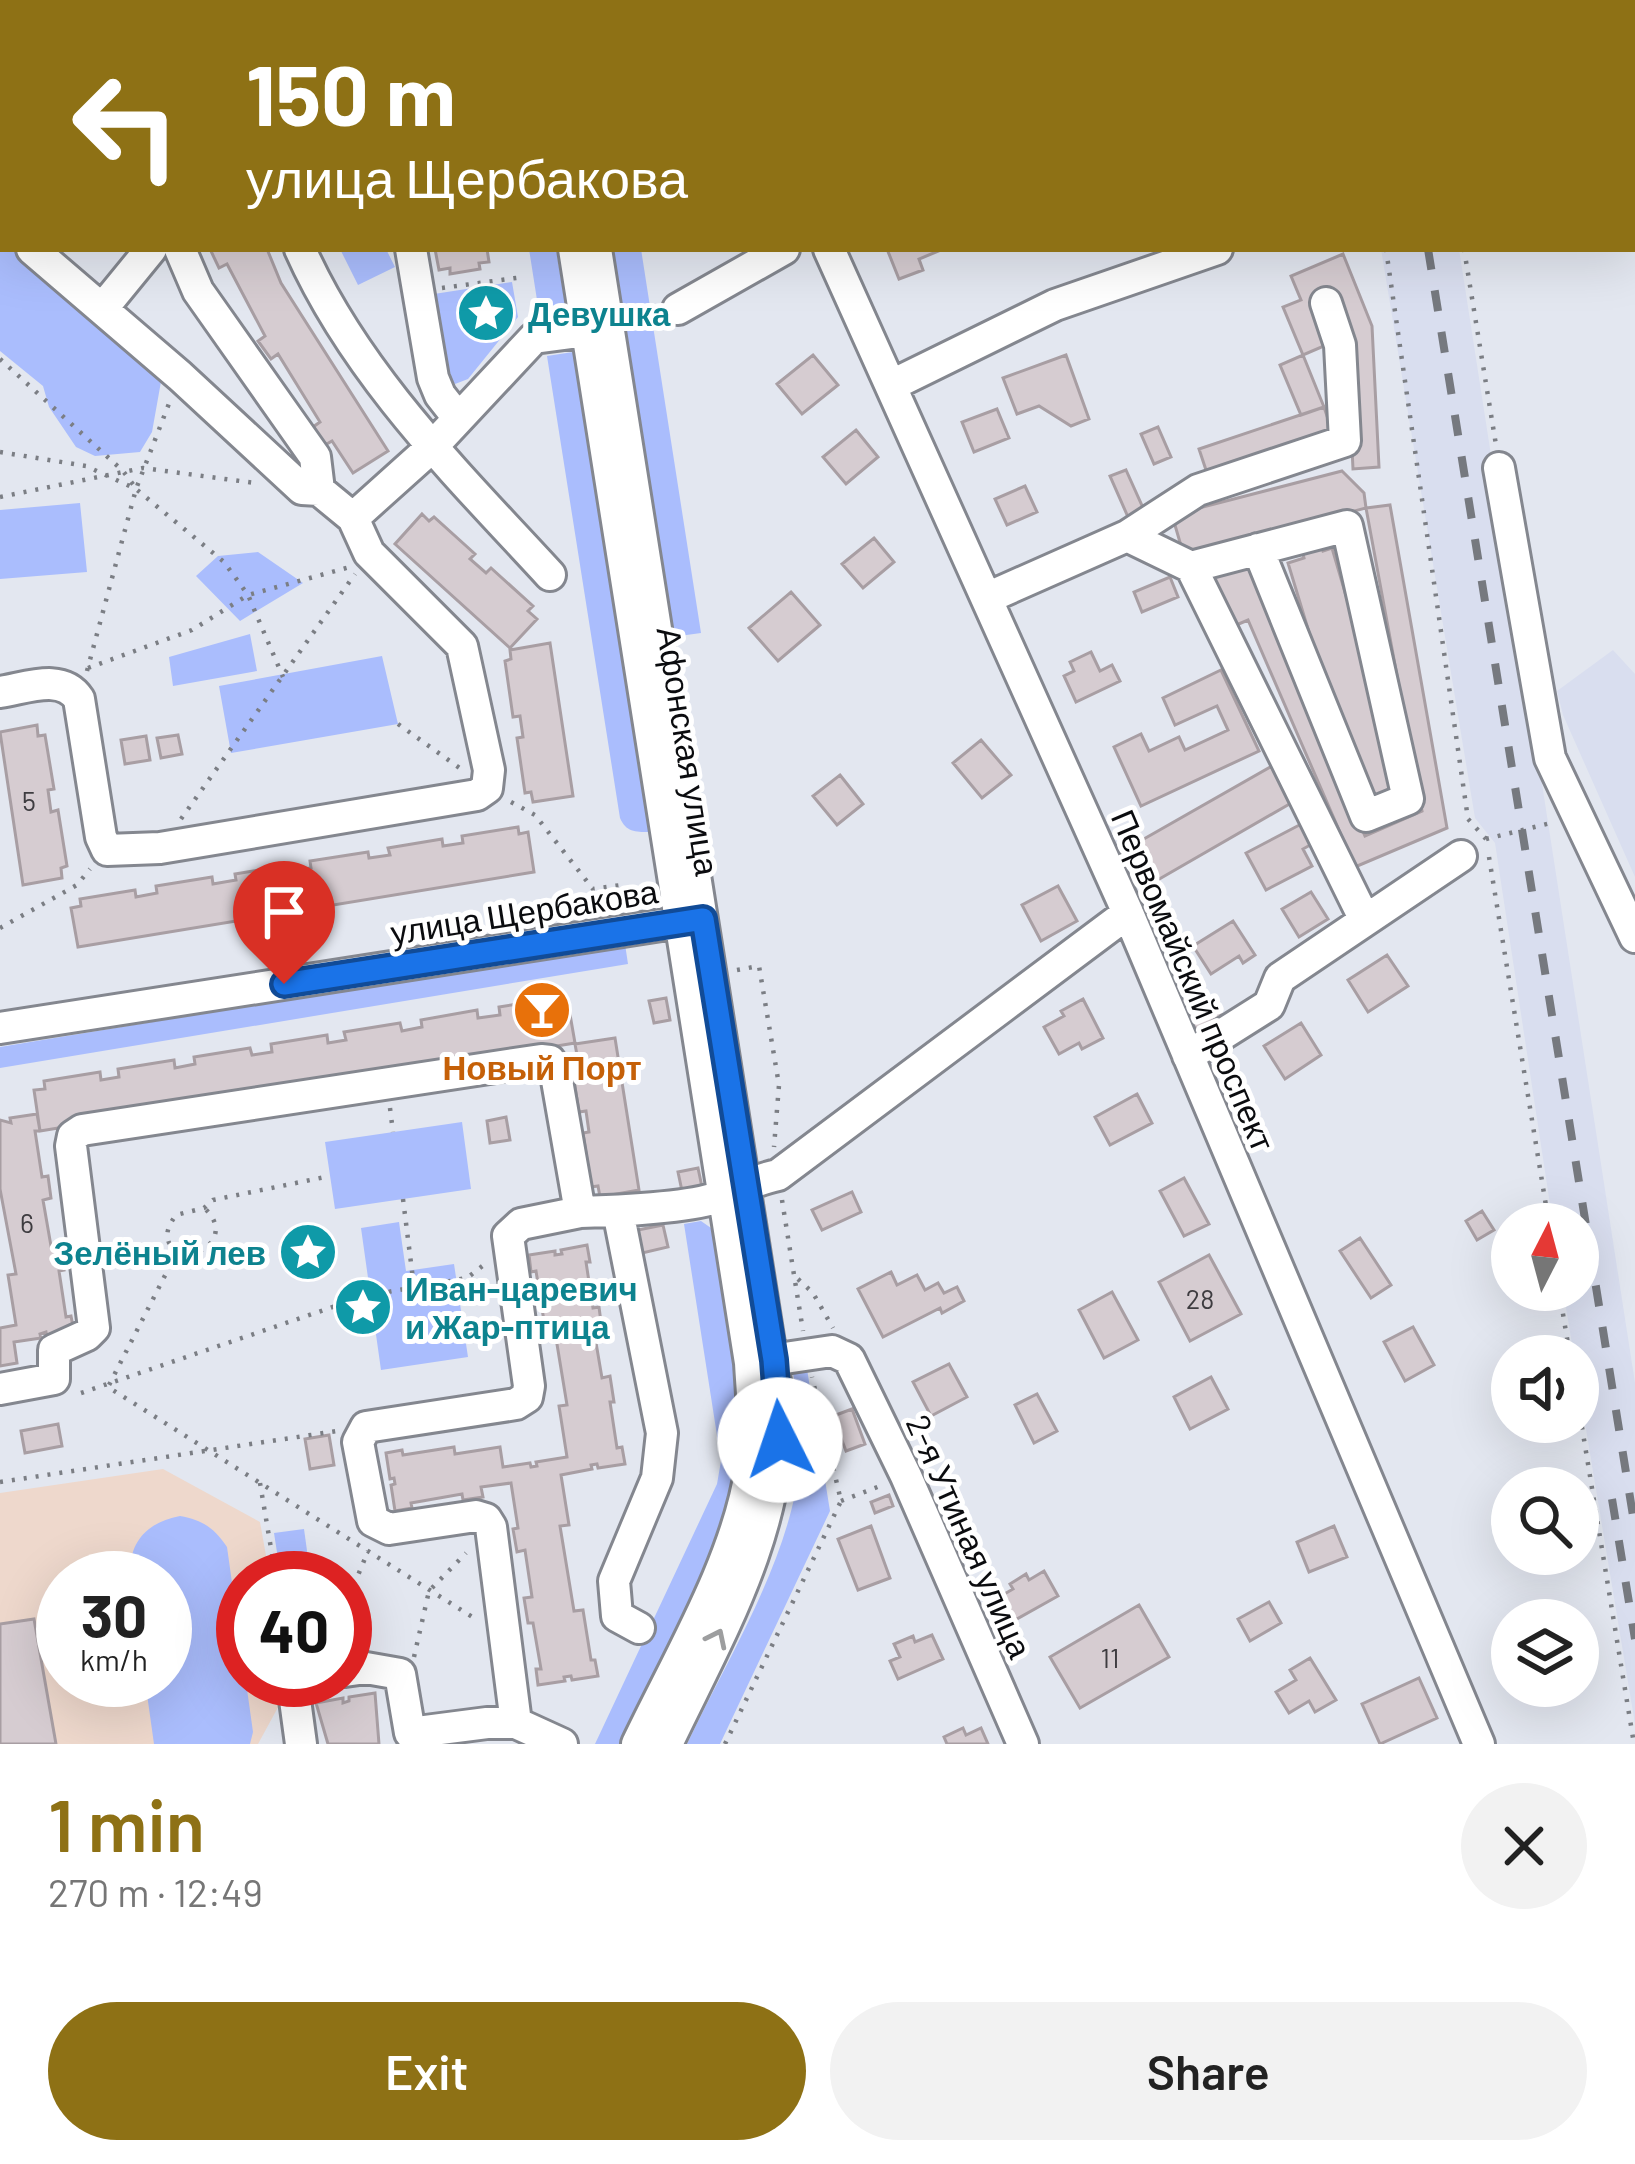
<!DOCTYPE html>
<meta charset="utf-8">
<style>
body{margin:0;font-family:Barlow,sans-serif;background:#f2f2f2;color:#222;height:100vh;display:flex;flex-direction:column;font-size:45px;white-space:nowrap}
*{box-sizing:border-box;margin:0}
p{font-size:39px;color:#767676}
.icon{flex:none;width:66px;height:66px;fill:none;stroke:currentColor;stroke-width:2;stroke-linecap:round;stroke-linejoin:round}
.map{position:relative;height:1744px;overflow:hidden}
.drawer{display:flex;flex-direction:column;background:#fff;flex:1}
.drawer>*{flex:none}
.banner{position:absolute;left:0px;top:0px;width:1635px;height:252px;box-shadow:0 12px 48px #0002;background:#8e7115;color:#fff;overflow:hidden}
.needle{width:78px;rotate:6deg}
.fabs{position:absolute;left:1491px;top:1203px;display:grid;gap:24px}
.fabs a{display:grid;place-items:center;width:108px;height:108px;border-radius:50%;background:#fff;box-shadow:0 12px 48px #0002;font-size:60px}
.speed{position:absolute;left:36px;top:1551px;display:flex;gap:24px;font-size:60px;font-weight:700;text-align:center}
.speed>*{display:grid;place-content:center;width:156px;height:156px;border-radius:50%;background:#fff;box-shadow:0 12px 48px #0002;line-height:1}
.speed small{font-size:30px;font-weight:400}
.speed .limit{border:18px solid #d22;background:#fff;color:#111}
.pin{position:absolute;display:grid;place-items:center;width:102px;height:102px;color:#fff;margin:-123px -51px;border-radius:50% 50% 50% 0;rotate:-45deg;box-shadow:0 0 12px #0007}
.pin .icon{rotate:45deg}
.me{position:absolute;width:132px;margin:-66px;rotate:356deg;stroke-linejoin:round;filter:drop-shadow(0 0 9px #0008)}
.turn{display:flex;align-items:center;gap:42px;height:252px;padding:0 48px;font-size:54px}
.turn .icon{width:156px;height:156px;stroke-width:2.5}
.turn b{display:block;font-size:84px;line-height:102px}
.round{display:grid;place-items:center;flex:none;width:126px;height:126px;border-radius:63px;background:#f2f2f2}
.summary{display:flex;align-items:center;justify-content:space-between;height:204px;padding:0 48px}
h1{font-size:72px;font-weight:600;line-height:90px;color:#8e7115}
.action{display:flex;gap:24px;margin-top:auto;padding:24px 48px}
.action a{flex:1;height:138px;border-radius:72px;background:#8e7115;color:#fff;font-size:48px;font-weight:600;line-height:138px;text-align:center}
.action a+a{background:#f2f2f2;color:#222}
.map>svg:first-child{display:block}
</style>
<div class="map">
<svg width="1635" height="1744" viewBox="0 0 1635 1744">
<rect width="100%" height="100%" fill="#e3e7f0"/>
<path fill="#d9deef" d="M 1381,249 L 1459,249 L 1635,1383 L 1635,1724 L 1578,1381 L 1578,1356 L 1574,1356 L 1563,1290 L 1578,1290 L 1578,1224 L 1553,1224 L 1495,843 L 1475,818 Z
M 1613,650 L 1635,674 L 1635,877 L 1563,715 L 1557,691 Z"/>
<path fill="#eed8cc" fill-rule="evenodd" d="M 163,1469 L 260,1522 L 270,1578 L 243,1578 L 243,1680 L 287,1680 L 288,1689 L 258,1744 L 0,1744 L 0,1493 ZM 63,1578 L 165,1578 L 165,1680 L 63,1680 Z"/>
<path fill="#aabdfd" d="M 0,236 L 3,249 L 15,249 L 162,376 L 152,432 L 140,452 L 95,456 L 76,447 L 49,407 L 43,386 L 0,351 Z
M 386,249 L 395,267 L 358,285 L 341,251 Z
M 529,249 L 556,249 L 567,315 L 540,319 Z
M 610,249 L 641,249 L 701,633 L 672,637 Z
M 512,282 L 518,317 L 468,379 L 455,384 L 447,374 L 434,294 Z
M 573,352 L 649,832 C 635,832 626,832 620,818 L 547,356 Z
M 80,503 L 87,572 L 0,579 L 0,510 Z
M 258,552 L 303,583 L 240,621 L 196,576 L 218,556 Z
M 250,634 L 257,671 L 173,686 L 169,657 Z
M 382,656 L 398,724 L 231,753 L 219,686 Z
M 625,944 L 628,964 L 0,1068 L 0,1047 Z
M 462,1122 L 471,1189 L 335,1209 L 325,1142 Z
M 701,1221 L 711,1228 C 724,1304 746,1387 737,1464 C 726,1554 663,1662 624,1744 L 595,1744 L 717,1484 L 721,1461 L 684,1224 Z
M 399,1222 L 406,1271 L 454,1264 L 468,1357 L 381,1370 L 361,1228 Z
M 806,1363 L 830,1511 L 720,1744 L 687,1744 C 724,1666 778,1578 795,1494 C 804,1454 800,1413 793,1373 L 799,1365 Z
M 180,1516 C 203,1520 214,1528 227,1547 L 253,1732 L 250,1744 L 154,1744 L 145,1680 L 165,1680 L 165,1578 L 131,1578 C 127,1543 147,1522 180,1516 Z
M 304,1529 L 308,1558 L 321,1556 L 324,1578 L 281,1578 L 274,1533 Z"/>
<g fill="none" stroke-linecap="round" stroke-linejoin="round">
<path stroke="#5f9ce7" stroke-width="8" d="M 1226,0 L 1227,3
M 1408,0 L 1408,3
M 1563,3 L 1569,0"/>
</g>
<path fill="#d6ccd1" stroke="#a89ea3" stroke-width="3" d="M 400,0 L 449,0 L 450,3 L 401,3 Z
M 1087,0 L 1132,0 L 1134,3 L 1088,3 Z
M 1635,57 L 1635,111 L 1632,113 L 1632,58 Z
M 3,117 L 3,179 L 0,176 Z
M 210,249 L 267,249 L 281,283 L 388,451 L 353,473 L 332,441 L 325,445 L 313,427 L 320,422 L 278,354 L 271,359 L 258,341 L 265,336 L 227,264 L 219,268 Z
M 435,249 L 487,249 L 489,262 L 479,263 L 480,269 L 450,274 L 450,268 L 439,270 Z
M 887,249 L 940,249 L 941,250 L 919,259 L 923,270 L 899,279 Z
M 1343,254 L 1372,326 L 1379,467 L 1353,469 L 1346,320 L 1332,289 L 1312,298 L 1331,343 L 1303,355 L 1283,307 L 1301,300 L 1291,276 Z
M 813,355 L 838,385 L 802,414 L 777,384 Z
M 1066,355 L 1089,419 L 1071,426 L 1039,406 L 1017,414 L 1003,378 Z
M 1303,355 L 1324,407 L 1301,415 L 1280,365 Z
M 1324,407 L 1332,431 L 1207,473 L 1199,449 Z
M 997,409 L 1009,438 L 974,452 L 962,422 Z
M 1158,427 L 1171,457 L 1154,464 L 1141,434 Z
M 856,430 L 878,457 L 846,484 L 823,457 Z
M 1126,470 L 1144,510 L 1128,517 L 1110,476 Z
M 1342,471 L 1364,493 L 1366,508 L 1184,556 L 1172,515 Z
M 1025,486 L 1037,512 L 1007,525 L 995,499 Z
M 1390,505 L 1447,828 L 1355,867 L 1248,620 L 1227,629 L 1205,578 L 1246,560 L 1365,836 L 1422,811 L 1366,508 Z
M 422,514 L 429,521 L 434,517 L 475,554 L 470,559 L 486,573 L 491,568 L 533,606 L 528,611 L 537,619 L 510,648 L 395,544 Z
M 874,538 L 894,562 L 863,588 L 842,564 Z
M 1320,541 L 1323,551 L 1332,548 L 1386,732 L 1395,792 L 1372,800 L 1341,738 L 1288,563 L 1304,558 L 1301,546 Z
M 1170,577 L 1178,597 L 1142,612 L 1134,592 Z
M 791,592 L 820,625 L 778,661 L 749,628 Z
M 550,643 L 573,796 L 533,802 L 531,792 L 525,793 L 517,738 L 523,737 L 520,716 L 513,717 L 505,661 L 511,659 L 510,650 Z
M 1091,652 L 1100,671 L 1112,665 L 1120,681 L 1076,702 L 1064,676 L 1074,671 L 1070,662 Z
M 1221,670 L 1259,751 L 1141,806 L 1114,747 L 1141,734 L 1149,751 L 1179,737 L 1185,750 L 1228,730 L 1217,706 L 1175,725 L 1163,698 Z
M 37,725 L 38,736 L 45,735 L 54,789 L 48,790 L 51,812 L 58,810 L 67,866 L 61,868 L 62,878 L 23,885 L 0,732 Z
M 178,735 L 182,754 L 161,758 L 157,738 Z
M 146,736 L 150,760 L 125,764 L 121,740 Z
M 981,740 L 1011,775 L 982,798 L 953,763 Z
M 1272,766 L 1293,802 L 1142,889 L 1121,852 Z
M 840,775 L 863,804 L 837,825 L 813,796 Z
M 1309,820 L 1319,840 L 1303,849 L 1312,866 L 1266,890 L 1246,853 Z
M 518,827 L 519,834 L 528,832 L 534,872 L 78,947 L 71,908 L 81,906 L 80,899 L 135,890 L 136,897 L 157,893 L 156,886 L 212,877 L 213,884 L 236,880 L 235,874 L 289,865 L 290,871 L 311,868 L 310,861 L 368,852 L 369,858 L 390,855 L 388,848 L 442,839 L 443,846 L 463,843 L 462,836 Z
M 1058,886 L 1077,921 L 1041,941 L 1022,905 Z
M 1311,892 L 1328,919 L 1299,937 L 1282,909 Z
M 1233,921 L 1255,955 L 1243,963 L 1239,956 L 1211,974 L 1193,946 Z
M 1387,955 L 1408,986 L 1368,1012 L 1348,980 Z
M 555,998 L 556,1006 L 568,1003 L 575,1043 L 40,1131 L 34,1090 L 45,1089 L 44,1081 L 100,1072 L 101,1080 L 119,1077 L 118,1069 L 174,1060 L 175,1068 L 195,1064 L 194,1057 L 250,1048 L 252,1055 L 272,1052 L 271,1044 L 327,1035 L 328,1043 L 346,1040 L 344,1032 L 400,1023 L 402,1031 L 422,1027 L 421,1020 L 477,1010 L 478,1018 L 500,1015 L 499,1007 Z
M 666,998 L 670,1020 L 654,1023 L 649,1001 Z
M 1214,998 L 1222,1016 L 1195,1029 L 1186,1011 Z
M 1083,999 L 1103,1038 L 1082,1049 L 1079,1043 L 1059,1054 L 1044,1027 L 1064,1016 L 1061,1011 Z
M 1301,1023 L 1321,1055 L 1285,1079 L 1264,1046 Z
M 615,1038 L 639,1190 L 600,1197 L 598,1186 L 591,1187 L 583,1133 L 589,1132 L 586,1111 L 579,1112 L 570,1055 L 577,1055 L 575,1044 Z
M 1137,1094 L 1152,1123 L 1110,1145 L 1095,1117 Z
M 37,1114 L 40,1131 L 35,1131 L 42,1177 L 48,1176 L 51,1198 L 43,1200 L 51,1246 L 59,1245 L 64,1270 L 59,1271 L 66,1317 L 71,1316 L 74,1332 L 47,1337 L 46,1332 L 40,1334 L 41,1338 L 14,1342 L 17,1363 L 0,1366 L 0,1328 L 16,1325 L 8,1275 L 16,1274 L 0,1189 L 0,1120 L 11,1123 L 10,1118 Z
M 506,1117 L 510,1140 L 490,1143 L 487,1121 Z
M 698,1168 L 702,1187 L 682,1191 L 678,1172 Z
M 1184,1178 L 1209,1224 L 1184,1236 L 1160,1191 Z
M 852,1192 L 861,1212 L 822,1230 L 812,1210 Z
M 1482,1211 L 1494,1230 L 1477,1240 L 1466,1221 Z
M 663,1225 L 668,1247 L 638,1254 L 633,1231 Z
M 1360,1238 L 1391,1285 L 1371,1298 L 1340,1251 Z
M 587,1245 L 590,1262 L 586,1262 L 593,1308 L 599,1307 L 602,1330 L 594,1331 L 602,1378 L 610,1376 L 614,1402 L 610,1402 L 617,1448 L 622,1447 L 625,1464 L 598,1468 L 597,1464 L 591,1465 L 592,1469 L 561,1475 L 569,1525 L 560,1526 L 574,1611 L 583,1610 L 591,1660 L 595,1660 L 598,1676 L 572,1680 L 571,1676 L 564,1677 L 565,1681 L 538,1685 L 536,1669 L 541,1669 L 533,1623 L 528,1623 L 524,1598 L 532,1597 L 525,1550 L 517,1552 L 513,1529 L 518,1528 L 511,1483 L 481,1487 L 483,1497 L 463,1500 L 462,1494 L 411,1503 L 412,1508 L 395,1511 L 391,1485 L 395,1484 L 394,1478 L 390,1479 L 386,1453 L 402,1450 L 403,1455 L 454,1447 L 455,1454 L 500,1447 L 503,1467 L 530,1463 L 531,1467 L 537,1466 L 536,1462 L 567,1457 L 559,1406 L 567,1405 L 553,1320 L 544,1321 L 536,1271 L 531,1272 L 529,1255 L 555,1251 L 555,1255 L 562,1254 L 561,1250 Z
M 1209,1255 L 1241,1314 L 1190,1341 L 1159,1282 Z
M 891,1272 L 897,1285 L 917,1275 L 925,1290 L 938,1283 L 944,1293 L 957,1287 L 964,1301 L 942,1313 L 940,1308 L 883,1337 L 858,1289 Z
M 1112,1292 L 1138,1340 L 1104,1358 L 1079,1310 Z
M 1413,1327 L 1434,1365 L 1405,1381 L 1384,1342 Z
M 949,1364 L 967,1397 L 931,1416 L 913,1382 Z
M 1211,1377 L 1228,1409 L 1190,1429 L 1174,1397 Z
M 1037,1394 L 1057,1431 L 1034,1443 L 1015,1405 Z
M 852,1409 L 865,1444 L 846,1451 L 841,1438 L 836,1440 L 828,1418 Z
M 58,1424 L 62,1446 L 25,1453 L 21,1431 Z
M 329,1435 L 334,1465 L 310,1469 L 305,1439 Z
M 889,1495 L 893,1506 L 875,1513 L 871,1502 Z
M 871,1526 L 890,1578 L 858,1590 L 838,1539 Z
M 1334,1526 L 1347,1557 L 1309,1572 L 1297,1542 Z
M 1044,1571 L 1058,1596 L 1015,1620 L 1001,1596 L 1013,1589 L 1010,1584 L 1026,1574 L 1029,1580 Z
M 1269,1602 L 1281,1623 L 1250,1641 L 1238,1619 Z
M 1139,1605 L 1169,1657 L 1080,1708 L 1050,1657 Z
M 34,1619 L 56,1744 L 0,1744 L 0,1624 Z
M 932,1635 L 943,1659 L 898,1679 L 890,1661 L 900,1657 L 894,1644 L 913,1636 L 915,1642 Z
M 1310,1658 L 1336,1700 L 1315,1712 L 1309,1701 L 1289,1713 L 1276,1692 L 1296,1680 L 1290,1670 Z
M 1419,1678 L 1437,1718 L 1380,1744 L 1362,1704 Z
M 375,1693 L 379,1744 L 328,1744 L 316,1703 L 343,1698 L 343,1703 L 349,1701 L 349,1697 Z
M 963,1728 L 966,1735 L 981,1728 L 988,1744 L 947,1744 L 944,1737 Z"/>
<g fill="none" stroke-linecap="round" stroke-linejoin="round">
<defs>
<path id="minor" d="M 239,0 L 239,3
M 370,0 L 370,3
M 534,0 L 535,3
M 556,0 L 556,3
M 714,0 L 715,3
M 1197,0 L 1198,3
M 141,3 L 141,0
M 0,64 L 3,67
M 0,222 L 3,224
M 180,249 L 198,291 L 315,457 L 319,490
M 300,249 C 356,375 458,475 550,575
M 411,249 L 433,378 L 440,395 L 458,418
M 574,249 L 750,1363 C 752,1398 756,1432 751,1467 C 737,1561 678,1658 637,1744
M 596,249 L 779,1407 C 781,1532 719,1635 667,1744
M 829,249 L 1128,913 L 1479,1744
M 102,309 L 151,249
M 678,309 L 784,249
M 892,385 L 1055,305 L 1217,249
M 1499,468 L 1550,758 L 1635,937
M 353,518 L 432,447 L 534,338 L 602,329
M 1127,536 L 1191,567 L 1347,526 L 1408,799 L 1366,816 L 1258,549
M 1191,567 L 1365,920
M 987,598 L 1127,536 L 1198,490 L 1345,441 L 1340,345 L 1326,303
M 0,692 C 27,688 62,673 79,699 L 101,837 L 107,850 L 160,848 L 477,795 L 487,788 L 489,770 L 462,646 L 369,553 L 353,518 L 319,490 L 302,489 L 180,376 L 32,249
M 0,1028 L 700,919
M 1188,1056 L 1269,1005 L 1280,978 L 1461,856
M 618,1211 L 662,1433 L 657,1478 L 614,1581 L 617,1616 L 639,1628
M 758,1362 L 832,1351 L 849,1359 L 906,1476 L 1023,1744
M 0,1389 L 54,1379 L 54,1350 L 87,1335 L 94,1328 L 71,1146 L 73,1136 L 82,1130 L 541,1060 L 550,1061 L 555,1069 L 580,1212 C 614,1211 695,1208 724,1195 C 744,1187 757,1179 778,1175 L 1128,913
M 345,1671 L 366,1668 L 400,1674 L 410,1733 L 487,1723 L 516,1723 L 562,1744
M 516,1723 L 491,1527 L 486,1519 L 476,1516 L 389,1529 L 373,1521 L 358,1442 L 366,1427 L 516,1404 L 527,1397 L 529,1386 L 508,1236 L 521,1224 L 580,1212
M 301,1744 L 295,1700 L 310,1680"/>
</defs>
<use href="#minor" stroke="#84878f" stroke-width="36"/>
<path stroke="#7b7e84" stroke-width="4.5" stroke-dasharray="3 9" stroke-linecap="butt" d="M 1344,0 L 1344,3
M 46,3 L 50,0
M 1632,5 L 1635,3
M 0,26 L 3,25
M 1386,249 L 1468,819 L 1486,839 L 1482,841
M 1464,249 L 1496,445
M 442,288 L 523,277
M 632,324 L 656,321
M 0,359 L 123,471 L 135,487
M 0,452 L 86,466 L 136,489 L 224,562 L 248,595 L 283,677
M 0,497 L 143,468 L 255,483
M 88,668 L 192,630 L 248,595 L 350,567
M 87,671 L 136,489 L 170,401
M 398,724 L 461,769
M 511,802 L 535,815 L 593,889 L 621,885
M 181,819 L 355,574
M 1486,839 L 1555,822
M 1489,857 L 1549,1224
M 0,928 L 77,885 L 90,869
M 737,970 L 759,966 L 779,1085 L 774,1147
M 390,1108 L 393,1132
M 403,1199 L 414,1287
M 782,1200 L 803,1331
M 176,1254 L 108,1387 L 474,1618
M 176,1254 C 164,1239 165,1230 176,1215 L 204,1208 L 213,1200 L 330,1176
M 176,1254 C 207,1259 231,1231 204,1208
M 798,1279 L 813,1293 L 833,1328
M 1559,1290 L 1570,1356
M 346,1302 L 359,1318 L 373,1320
M 81,1393 L 365,1296 L 467,1278 L 485,1264
M 1578,1403 L 1634,1744
M 0,1482 L 337,1431
M 260,1483 L 276,1578
M 841,1501 L 880,1486
M 345,1607 L 368,1551
M 414,1657 L 429,1591 L 466,1553
M 725,1744 L 841,1501 L 812,1377"/>
<use href="#minor" stroke="#fff" stroke-width="30"/>
<path stroke="#76797f" stroke-width="8" stroke-dasharray="21 21" stroke-linecap="butt" d="M 1371,0 L 1372,3
M 1428,249 L 1635,1528
M 1612,1499 L 1635,1639"/>
</g>
<defs><path id="oneway-chevron" d="M-2-3.5L2.5 0L-2 3.5" fill="none" stroke-width="1.6" stroke-linecap="round" stroke-linejoin="round" transform="scale(3)"/></defs>
<use stroke="#9d9e9f" href="#oneway-chevron" transform="translate(717 1638) rotate(-64)"/>
<g fill="none" stroke-linecap="round" stroke-linejoin="round">
<defs>
<path id="route" d="M 284,984 L 703,919 L 774,1360 L 780,1440"/>
</defs>
<use href="#route" stroke="#114b97" stroke-width="30"/>
<use href="#route" stroke="#1a73e8" stroke-width="21"/>
</g>
<defs>
<symbol id="sight-disc" viewBox="-11 -11 22 22"><circle r="9.5" fill="#0f9aa8" stroke="#fff"/><path d="M0-6L1.8-2.2L6-1.7L2.9 1.2L3.7 5.4L0 3.3L-3.7 5.4L-2.9 1.2L-6-1.7L-1.8-2.2Z" fill="#fff"/></symbol>
<symbol id="bar-disc" viewBox="-11 -11 22 22"><circle r="9.5" fill="#e8710a" stroke="#fff"/><path d="M-6-5H6L.8 .8V4.5H3.5V6h-7V4.5H-.8V.8Z" fill="#fff"/></symbol>
</defs>
<g fill-rule="evenodd">
<use href="#sight-disc" x="453" y="280" width="66" height="66"/>
<use href="#bar-disc" x="509" y="977" width="66" height="66"/>
<use href="#sight-disc" x="275" y="1219" width="66" height="66"/>
<use href="#sight-disc" x="330" y="1274" width="66" height="66"/>
</g>
<g text-anchor="middle" dominant-baseline="central" stroke-width="10" stroke-linejoin="round" paint-order="stroke">
<g font-size="27" fill="#3e3c40">
<text x="29" y="800">5</text>
<text x="27" y="1222">6</text>
<text x="1200" y="1298">28</text>
<text x="1110" y="1657">11</text>
</g>
<g font-size="33" font-weight="bold" fill="#0d838f" stroke="#fff" text-anchor="start">
<text x="528" y="313">Девушка</text>
<text x="266" y="1252" text-anchor="end">Зелёный лев</text>
<text x="405" y="1288">Иван-царевич<tspan x="405" dy="38">и Жар-птица</tspan></text>
</g>
<g font-size="33" fill="#0b0c0f" stroke="#fff">
<text transform="translate(689 751) rotate(81)">Афонская улица</text>
<text transform="translate(524 911) rotate(-9)">улица Щербакова</text>
<text transform="translate(1194 980) rotate(67)">Первомайский проспект</text>
<text transform="translate(970 1536) rotate(66)">2-я Утиная улица</text>
</g>
<g font-size="33" font-weight="bold" fill="#c56008" stroke="#fff">
<text x="542" y="1067">Новый Порт</text>
</g>
</g>
</svg>
<div class="fabs">
<a><svg class="needle" viewBox="-14 -14 28 28"><path d="M0-13l5 13h-10z" fill="#e53935"/><path d="M0 13l5-13h-10z" fill="#767676"/></svg></a>
<a><svg class="icon" aria-label="sound" viewBox="0 0 24 24"><path d="M4 9h4l5-4v14l-5-4H4zM17 9q2 3 0 6"/></svg></a>
<a><svg class="icon" aria-label="search" viewBox="0 0 24 24"><circle cx="10" cy="10" r="6"/><path d="M15 15l6 6"/></svg></a>
<a><svg class="icon" aria-label="layers" viewBox="0 0 24 24"><path d="M12 4l9 5-9 5-9-5zM3 14l9 5 9-5"/></svg></a>
</div>
<div class="speed"><div>30<small>km/h</small></div><div class="limit">40</div></div>
<div class="pin" style="left:284px;top:984px;background:#d93025"><svg class="icon" aria-label="arrive" viewBox="0 0 24 24"><path d="M6 21V4h12l-3 4 3 4H6"/></svg></div>
<svg class="me" style="left:780px;top:1440px" viewBox="-20 -20 40 40"><circle r="19" fill="#fff"/><path d="M0-13L10 11 0 6-10 11z" fill="#1a73e8"/></svg>
<div class="banner">
<div class="turn"><svg class="icon" aria-label="left" viewBox="0 0 24 24"><path d="M17 20v-9H6M10 6l-5 5 5 5"/></svg><div><b>150 m</b>улица Щербакова</div></div>
</div>
</div>
<section class="drawer">
<div class="summary"><div><h1>1 min</h1><p>270 m · 12:49</p></div><a class="round"><svg class="icon" aria-label="close" viewBox="0 0 24 24"><path d="M6 6l12 12M18 6L6 18"/></svg></a></div>
<div class="action"><a>Exit</a><a>Share</a></div>
</section>
